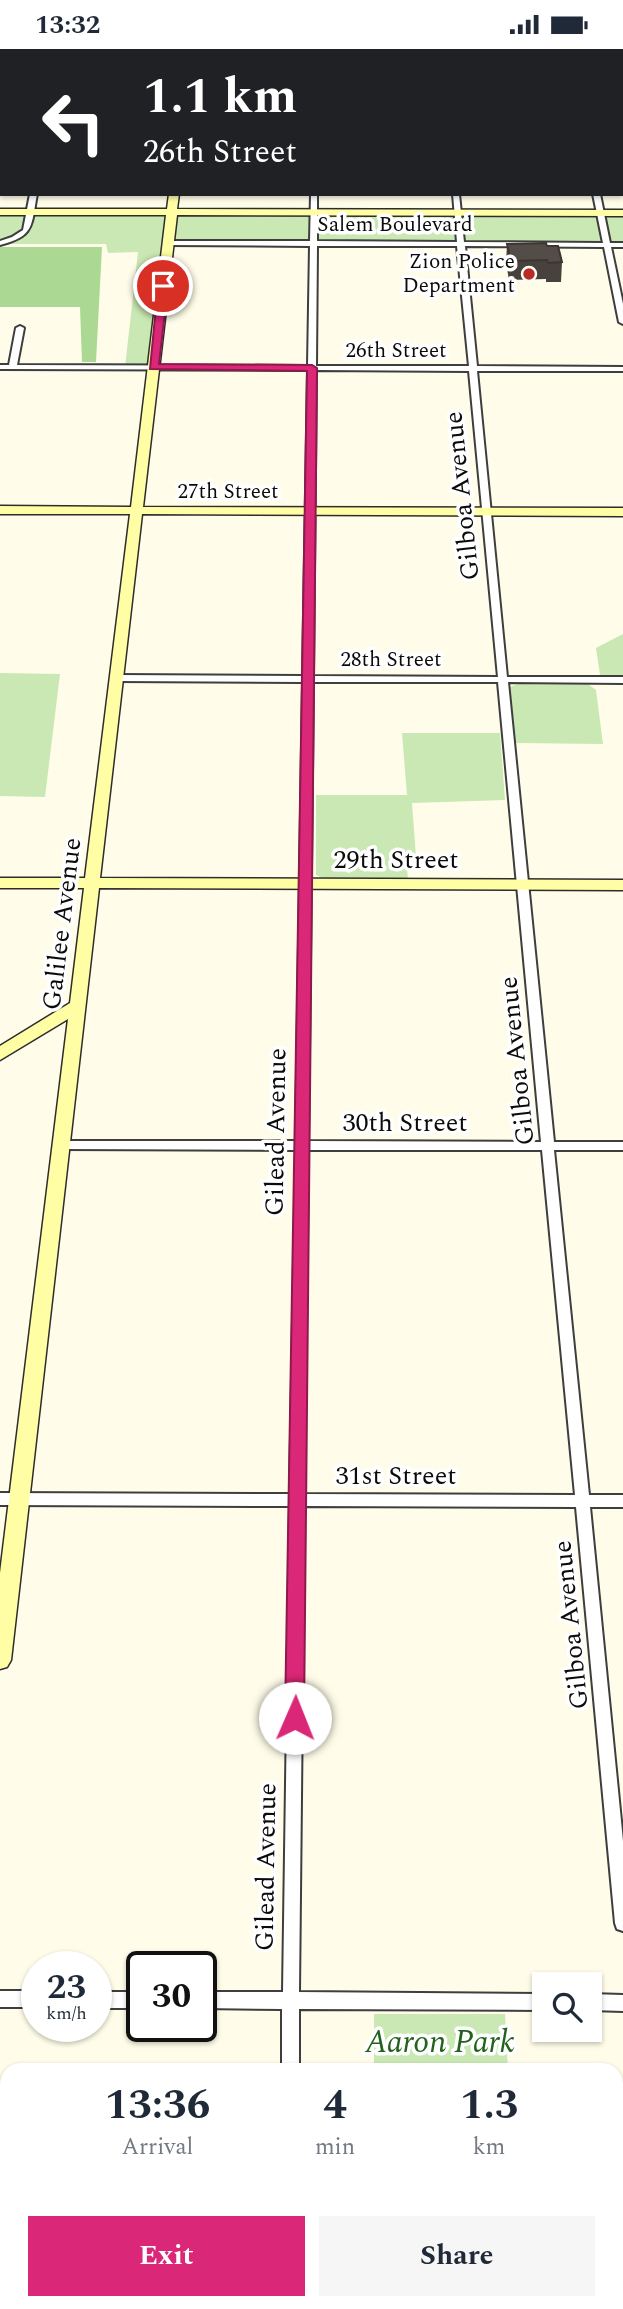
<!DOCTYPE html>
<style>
body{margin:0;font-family:Spectral,serif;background:#f6f6f7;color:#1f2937;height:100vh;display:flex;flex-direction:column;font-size:26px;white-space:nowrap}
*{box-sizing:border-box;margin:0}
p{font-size:23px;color:#747a83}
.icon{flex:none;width:38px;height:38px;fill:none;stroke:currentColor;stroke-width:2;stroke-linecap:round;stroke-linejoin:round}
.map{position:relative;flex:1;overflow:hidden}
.drawer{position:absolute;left:0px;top:2014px;width:623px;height:247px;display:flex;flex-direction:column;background:#fff;border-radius:21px 21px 0 0;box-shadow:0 2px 5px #0004}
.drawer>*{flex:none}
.banner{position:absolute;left:0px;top:0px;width:623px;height:147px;box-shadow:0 2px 5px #0004;background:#202124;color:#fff;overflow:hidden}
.fabs{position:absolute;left:532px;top:1923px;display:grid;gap:14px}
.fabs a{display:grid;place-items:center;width:70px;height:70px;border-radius:0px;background:#fff;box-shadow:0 2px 5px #0004;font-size:35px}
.speed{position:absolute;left:21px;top:1902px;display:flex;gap:14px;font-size:35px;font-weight:700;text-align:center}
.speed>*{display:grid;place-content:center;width:91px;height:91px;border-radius:50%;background:#fff;box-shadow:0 2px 5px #0004;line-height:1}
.speed small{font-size:18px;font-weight:400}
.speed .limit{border:4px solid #111;border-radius:10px;background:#fff;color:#111}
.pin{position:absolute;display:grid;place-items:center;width:60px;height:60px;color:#fff;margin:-30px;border:4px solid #fff;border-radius:50%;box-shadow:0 2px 7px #0007}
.me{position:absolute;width:77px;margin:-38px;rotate:1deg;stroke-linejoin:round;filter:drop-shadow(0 0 5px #0008)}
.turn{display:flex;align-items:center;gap:24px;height:147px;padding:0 28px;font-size:32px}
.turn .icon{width:91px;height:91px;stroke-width:2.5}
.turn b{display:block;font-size:49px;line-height:60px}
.eta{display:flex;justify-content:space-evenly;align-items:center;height:119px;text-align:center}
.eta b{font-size:42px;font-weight:700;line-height:49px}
.action{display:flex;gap:14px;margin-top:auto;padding:14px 28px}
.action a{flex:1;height:80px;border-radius:0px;background:#db2777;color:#fff;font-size:28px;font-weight:700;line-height:80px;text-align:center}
.action a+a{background:#f6f6f7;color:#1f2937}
.status{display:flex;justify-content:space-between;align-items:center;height:49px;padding:0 35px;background:#fff;direction:ltr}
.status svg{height:19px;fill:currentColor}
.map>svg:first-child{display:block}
</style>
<div class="status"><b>13:32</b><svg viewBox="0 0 49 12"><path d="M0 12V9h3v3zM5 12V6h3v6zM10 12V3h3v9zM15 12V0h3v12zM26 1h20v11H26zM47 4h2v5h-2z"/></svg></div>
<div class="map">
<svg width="623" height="2260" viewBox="0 0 623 2260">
<rect width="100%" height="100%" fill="#fffde9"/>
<path fill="#cae8b3" d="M 0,163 L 623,164 L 623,196 L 168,194 L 153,318 L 125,318 L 138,203 L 108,204 L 106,195 L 0,195 Z
M 623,585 L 623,626 L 600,626 L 596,599 Z
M 0,624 L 60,625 L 45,748 L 0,747 Z
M 518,635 L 588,635 L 596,641 L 603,695 L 515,694 L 510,638 Z
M 402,684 L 500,684 L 505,751 L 412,754 L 416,808 L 406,808 L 408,830 L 325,830 L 316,826 L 316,746 L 407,746 Z
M 374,1965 L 505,1965 L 508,2021 L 374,2021 Z"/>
<path fill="#abd993" d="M 0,198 L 102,198 L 96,313 L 82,313 L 80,258 L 0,258 Z"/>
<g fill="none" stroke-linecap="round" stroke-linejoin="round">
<defs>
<path id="street" d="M 64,0 L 70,0 L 70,2 L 64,2 Z
M 313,0 L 319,0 L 319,2 L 313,2 Z
M 439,0 L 445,0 L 445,2 L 439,2 Z
M 564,0 L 570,0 L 570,2 L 564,2 Z
M 0,60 L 2,60 L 2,64 L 0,64 Z
M 621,61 L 623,61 L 623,65 L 621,65 Z
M 30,145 L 37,145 C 31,177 35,187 0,196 L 0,192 L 12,188 L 23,181 Z
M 311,145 L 317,145 L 317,192 L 457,193 L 453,145 L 459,145 L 464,193 L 603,194 L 593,145 L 600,145 L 610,194 L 623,194 L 623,198 L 611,198 L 623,255 L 623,275 L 619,273 L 604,198 L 465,197 L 477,317 L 623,318 L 623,322 L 477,322 L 507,628 L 623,628 L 623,634 L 508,633 L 554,1093 L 623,1093 L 623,1101 L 554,1101 L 589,1446 L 623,1446 L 623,1458 L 590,1458 L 623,1792 L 623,1882 L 617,1880 L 615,1874 L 576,1458 L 304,1457 L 299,1943 L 544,1945 L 544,1961 L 299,1960 L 299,2021 L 282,2021 L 282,1960 L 201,1959 L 201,1943 L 283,1943 L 290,1457 L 0,1456 L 0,1444 L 290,1445 L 296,1101 L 61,1100 L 55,1096 L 61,1092 L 296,1092 L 303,633 L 116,632 L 111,629 L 116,626 L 303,627 L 308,321 L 0,320 L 0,316 L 9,316 L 16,279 L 20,277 L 24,279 L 17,316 L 308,317 L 310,197 L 168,196 L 164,194 L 168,192 L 310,192 ZM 317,197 L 457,197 L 469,317 L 316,317 ZM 316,321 L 469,322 L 498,628 L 313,627 ZM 313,633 L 498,633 L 541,1093 L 308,1092 ZM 308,1101 L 542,1101 L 575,1446 L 304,1445 Z
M 0,1942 L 37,1942 L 37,1958 L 0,1958 Z
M 96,1943 L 142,1943 L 142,1959 L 96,1959 Z
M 590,1945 L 623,1946 L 623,1962 L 590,1961 Z
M 277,2254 L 295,2254 L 294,2260 L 276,2260 Z"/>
<path id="secondary" d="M 187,0 L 195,0 L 195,2 L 187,2 Z
M 169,145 L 179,145 L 177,160 L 623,161 L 623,167 L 177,166 L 143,458 L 623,459 L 623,467 L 142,465 L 100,829 L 623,831 L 623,841 L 99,839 L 11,1611 L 7,1618 L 0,1620 L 0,1524 L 68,970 L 0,1011 L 0,997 L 70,954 L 84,839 L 0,839 L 0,829 L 85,829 L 130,465 L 0,465 L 0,457 L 131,458 L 166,166 L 0,166 L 0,160 L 167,160 Z"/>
</defs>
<use href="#street" stroke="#3e3e3e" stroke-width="4"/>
<use href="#secondary" stroke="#2d2d2d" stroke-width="3"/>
<use href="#street" fill="#fff" fill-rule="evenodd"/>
<use href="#secondary" fill="#fffea4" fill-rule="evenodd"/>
</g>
<path fill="#48423d" d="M 507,195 L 547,197 L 562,213 L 561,233 L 546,233 L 546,230 L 509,231 L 506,214 Z"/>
<path fill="#544d47" stroke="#3b3632" stroke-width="2" d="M 546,194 L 547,197 L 558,197 L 562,213 L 548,214 L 547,211 L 511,212 L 507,195 Z"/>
<path fill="#db2777" stroke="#8e194d" stroke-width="2" d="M 163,234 L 168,237 L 159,315 L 312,316 L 317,319 L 304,1669 L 301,1675 L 295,1678 L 288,1675 L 285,1669 L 307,322 L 150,320 L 158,237 Z"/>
<circle fill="#ba2c23" stroke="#fff" stroke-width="2.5" cx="529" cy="225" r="7"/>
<g text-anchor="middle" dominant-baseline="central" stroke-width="7" stroke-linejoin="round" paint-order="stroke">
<g font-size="21" fill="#0b0b0b" stroke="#fff">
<text x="395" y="176">Salem Boulevard</text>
<text x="396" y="302">26th Street</text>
<text x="228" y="443">27th Street</text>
<text x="391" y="611">28th Street</text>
</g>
<g font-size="21" fill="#0b0b0b" stroke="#fff" text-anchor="end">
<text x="515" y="213">Zion Police<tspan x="515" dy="24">Department</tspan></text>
</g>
<g font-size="26" fill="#0b0b0b" stroke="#fff">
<text transform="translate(462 447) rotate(-96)">Gilboa Avenue</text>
<text x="396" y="811">29th Street</text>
<text transform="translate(62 875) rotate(-83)">Galilee Avenue</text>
<text transform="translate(517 1012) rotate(-96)">Gilboa Avenue</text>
<text x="405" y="1074">30th Street</text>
<text transform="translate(276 1083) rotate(-89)">Gilead Avenue</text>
<text x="396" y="1427">31st Street</text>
<text transform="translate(571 1576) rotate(-96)">Gilboa Avenue</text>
<text transform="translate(266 1818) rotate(-89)">Gilead Avenue</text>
</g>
<g font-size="32" font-style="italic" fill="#23621c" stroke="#fff">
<text x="440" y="1993">Aaron Park</text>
</g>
</g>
</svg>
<div class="fabs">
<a><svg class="icon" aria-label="search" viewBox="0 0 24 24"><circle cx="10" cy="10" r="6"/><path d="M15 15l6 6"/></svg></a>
</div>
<div class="speed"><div>23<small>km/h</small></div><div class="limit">30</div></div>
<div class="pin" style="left:163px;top:237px;background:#d93025"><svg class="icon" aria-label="arrive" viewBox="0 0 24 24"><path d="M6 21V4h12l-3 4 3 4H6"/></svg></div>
<svg class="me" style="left:295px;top:1669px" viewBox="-20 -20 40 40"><circle r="19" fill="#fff"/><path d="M0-13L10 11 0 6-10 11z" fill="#db2777"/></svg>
<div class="banner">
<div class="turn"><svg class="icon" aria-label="left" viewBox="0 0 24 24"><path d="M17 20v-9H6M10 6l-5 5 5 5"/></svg><div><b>1.1 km</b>26th Street</div></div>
</div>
<section class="drawer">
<div class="eta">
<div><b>13:36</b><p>Arrival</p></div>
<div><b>4</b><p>min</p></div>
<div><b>1.3</b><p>km</p></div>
</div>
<div class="action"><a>Exit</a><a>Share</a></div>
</section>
</div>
